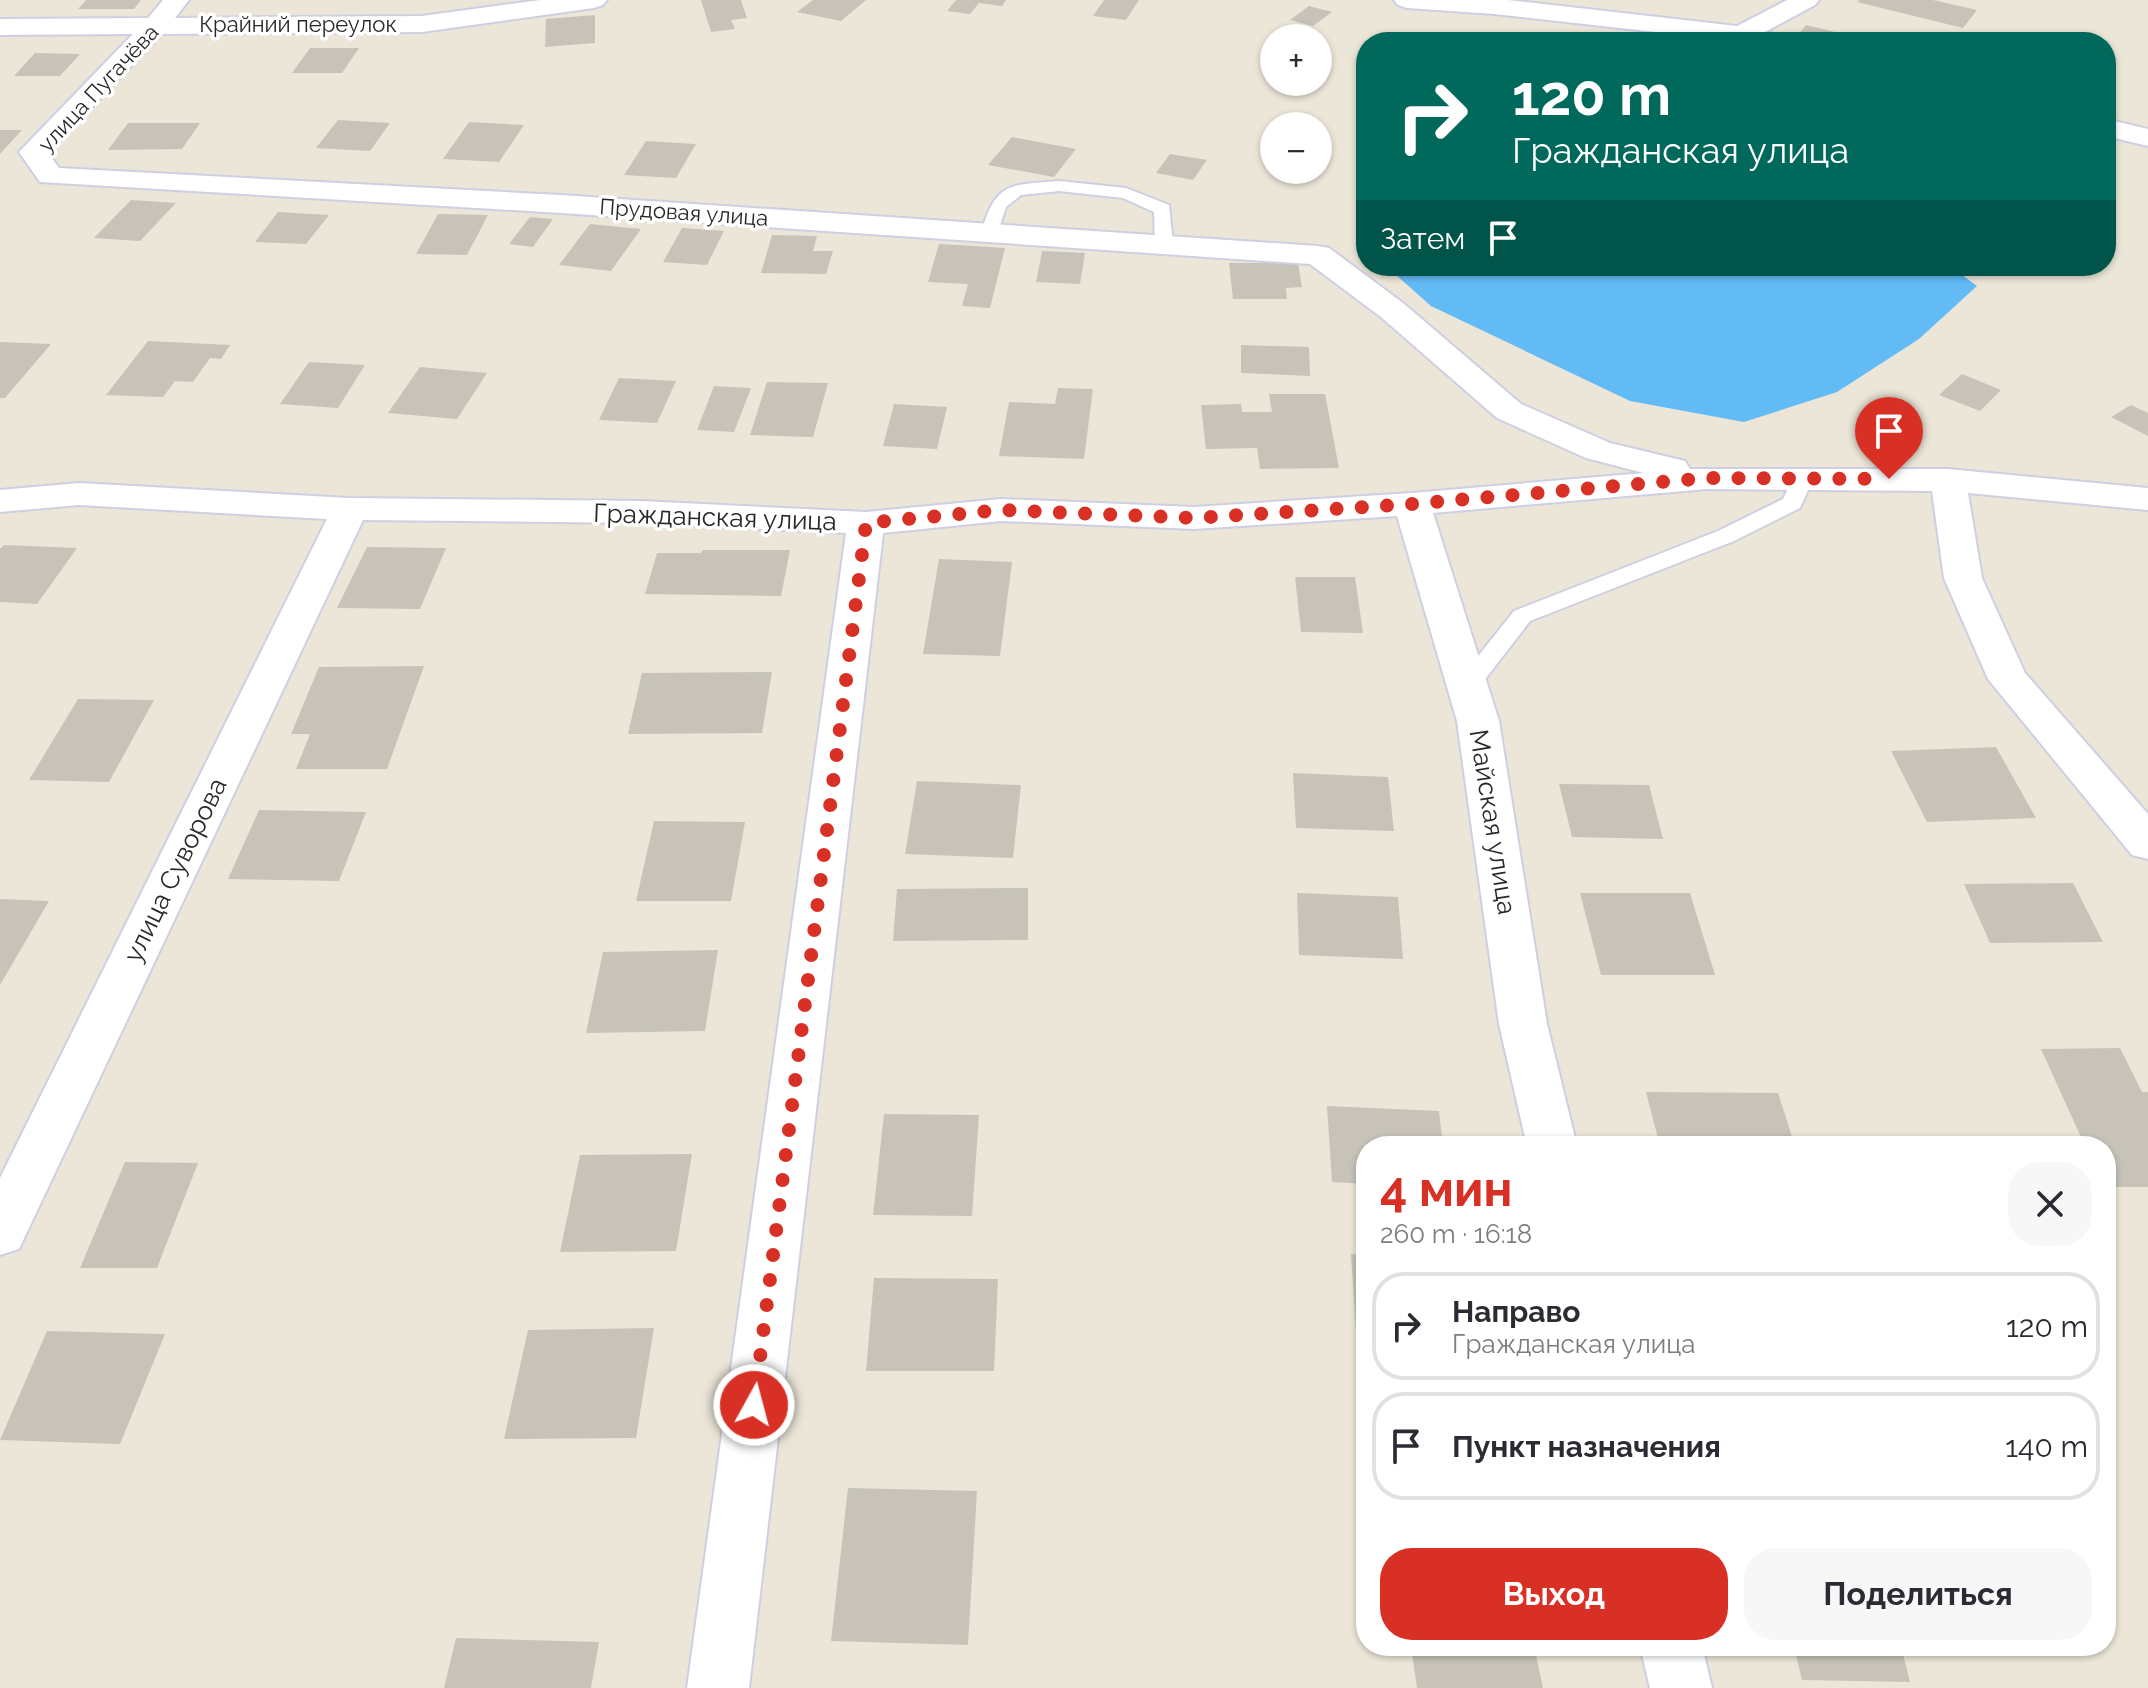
<!DOCTYPE html>
<html lang="ru">
<meta charset="utf-8">
<style>
body{margin:0;font-family:Raleway,sans-serif;background:#f7f7f7;color:#2b2b33;height:100vh;display:flex;flex-direction:column;font-size:30px;white-space:nowrap}
*{box-sizing:border-box;margin:0}
p{font-size:26px;color:#7c7c81}
.icon{flex:none;width:44px;height:44px;fill:none;stroke:currentColor;stroke-width:2;stroke-linecap:round;stroke-linejoin:round}
.map{position:relative;flex:1;overflow:hidden}
.sheet{position:absolute;left:1356px;top:1136px;width:760px;height:520px;display:flex;flex-direction:column;background:#fff;border-radius:32px;box-shadow:0 2px 6px #0004}
.sheet>*{flex:none}
.banner{position:absolute;left:1356px;top:32px;width:760px;height:244px;border-radius:32px;box-shadow:0 2px 6px #0004;background:#00695c;color:#fff;overflow:hidden}
.controls{position:absolute;left:1260px;top:24px;display:grid;gap:16px}
.controls a{display:grid;place-items:center;width:72px;height:72px;border-radius:50%;background:#fff;box-shadow:0 2px 6px #0004;font-size:40px}
.pin{position:absolute;display:grid;place-items:center;width:68px;height:68px;color:#fff;margin:-82px -34px;border-radius:50% 50% 50% 0;rotate:-45deg;box-shadow:0 0 8px #0007}
.pin .icon{rotate:45deg}
.me{position:absolute;width:88px;margin:-44px;rotate:7deg;stroke-linejoin:round;filter:drop-shadow(0 0 6px #0008)}
.turn{display:flex;align-items:center;gap:28px;height:168px;padding:0 24px;font-size:36px}
.turn .icon{width:104px;height:104px;stroke-width:2.5}
.turn b{display:block;font-size:56px;line-height:68px}
.then{display:flex;align-items:center;height:76px;padding:0 24px;background:#0003;gap:16px;font-size:30px}
.round{display:grid;place-items:center;flex:none;width:84px;height:84px;border-radius:32px;background:#f7f7f7}
.headline{display:flex;align-items:center;justify-content:space-between;height:136px;padding:0 24px}
h1{font-size:48px;font-weight:700;line-height:60px;color:#d93025}
.button{display:flex;gap:16px;margin-top:auto;padding:16px 24px}
.button a{flex:1;height:92px;border-radius:32px;background:#d93025;color:#fff;font-size:32px;font-weight:700;line-height:92px;text-align:center}
.button a+a{background:#f7f7f7;color:#2b2b33}
ul{padding:0;list-style:none}
li{display:flex;align-items:center;gap:24px;height:108px;margin:0 16px 12px;padding:0 8px;border:4px solid #e1e1e2;border-radius:32px}
li div{flex:1}
li b{display:block;font-size:30px}
li em{font-style:normal}
.map>svg:first-child{display:block}
</style>
<div class="map">
<svg width="2148" height="1688" viewBox="0 0 2148 1688">
<rect width="100%" height="100%" fill="#ece6d8"/>
<path fill="#63bbf6" d="M 1386,266 L 1950,266 L 1977,286 L 1919,339 L 1837,392 L 1744,422 L 1630,401 L 1431,306 Z"/>
<path fill="#c7c3b8" d="M 86,0 L 141,0 L 134,9 L 78,9 Z
M 701,0 L 741,0 L 747,18 L 731,20 L 735,29 L 711,32 Z
M 813,0 L 866,0 L 841,21 L 797,12 Z
M 956,0 L 1006,0 L 1002,6 L 979,3 L 970,14 L 947,11 Z
M 1104,0 L 1139,0 L 1126,20 L 1093,16 Z
M 1859,0 L 1933,0 L 1977,10 L 1963,28 L 1857,2 Z
M 1309,6 L 1332,12 L 1313,26 L 1290,20 Z
M 595,15 L 595,43 L 545,47 L 546,19 Z
M 1806,25 L 1873,41 L 1873,42 L 1794,40 Z
M 310,48 L 359,48 L 342,73 L 292,73 Z
M 35,53 L 80,54 L 60,76 L 14,76 Z
M 338,120 L 390,123 L 370,151 L 316,148 Z
M 469,122 L 524,125 L 499,162 L 443,159 Z
M 128,123 L 200,123 L 182,149 L 108,150 Z
M 0,130 L 22,130 L 0,154 Z
M 1012,137 L 1076,149 L 1054,177 L 988,165 Z
M 646,141 L 696,144 L 676,178 L 624,175 Z
M 1170,154 L 1207,160 L 1193,180 L 1156,173 Z
M 131,200 L 176,203 L 140,241 L 94,238 Z
M 278,212 L 329,215 L 306,244 L 255,242 Z
M 438,214 L 488,215 L 467,255 L 416,254 Z
M 530,217 L 553,219 L 533,247 L 509,244 Z
M 590,224 L 641,229 L 611,271 L 559,265 Z
M 682,228 L 724,231 L 707,265 L 663,262 Z
M 772,235 L 817,236 L 813,251 L 833,251 L 826,274 L 761,273 Z
M 939,244 L 1005,248 L 990,308 L 962,306 L 968,284 L 928,282 Z
M 1042,251 L 1085,253 L 1080,284 L 1036,282 Z
M 1229,263 L 1298,263 L 1302,287 L 1286,288 L 1287,299 L 1233,299 Z
M 148,341 L 230,345 L 221,359 L 210,358 L 193,382 L 175,381 L 163,397 L 106,395 Z
M 0,342 L 51,344 L 5,398 L 0,398 Z
M 1241,345 L 1309,347 L 1310,376 L 1241,373 Z
M 309,362 L 365,365 L 338,408 L 280,404 Z
M 420,367 L 487,373 L 457,419 L 388,413 Z
M 1962,374 L 2001,390 L 1980,411 L 1939,395 Z
M 619,378 L 676,381 L 657,423 L 599,420 Z
M 767,382 L 828,383 L 813,437 L 750,435 Z
M 714,386 L 751,388 L 734,432 L 697,430 Z
M 1058,388 L 1093,389 L 1084,459 L 999,456 L 1009,402 L 1055,404 Z
M 1269,394 L 1325,394 L 1339,468 L 1260,469 L 1257,448 L 1206,449 L 1201,405 L 1241,404 L 1242,412 L 1272,412 Z
M 894,404 L 947,407 L 937,449 L 883,446 Z
M 2131,405 L 2148,413 L 2148,436 L 2111,417 Z
M 4,545 L 77,548 L 37,604 L 0,602 L 0,549 Z
M 367,547 L 446,548 L 420,609 L 337,608 Z
M 703,550 L 790,550 L 781,596 L 645,594 L 657,553 L 701,553 Z
M 939,559 L 1012,562 L 1000,656 L 923,654 Z
M 1295,577 L 1355,577 L 1363,633 L 1301,632 Z
M 424,666 L 387,769 L 296,769 L 310,734 L 291,734 L 319,667 Z
M 772,672 L 762,733 L 628,734 L 642,673 Z
M 78,699 L 154,700 L 109,782 L 29,780 Z
M 1996,747 L 2036,818 L 1927,822 L 1891,751 Z
M 1293,773 L 1388,777 L 1394,831 L 1296,828 Z
M 917,781 L 1021,785 L 1013,858 L 905,854 Z
M 1559,784 L 1649,785 L 1663,839 L 1572,837 Z
M 259,810 L 366,812 L 339,881 L 228,879 Z
M 654,821 L 745,822 L 731,901 L 636,901 Z
M 2073,883 L 2103,942 L 1990,943 L 1964,884 Z
M 1028,888 L 1028,940 L 893,941 L 897,889 Z
M 1297,893 L 1398,897 L 1403,959 L 1299,955 Z
M 1580,893 L 1690,893 L 1715,975 L 1601,975 Z
M 0,899 L 49,901 L 0,985 Z
M 718,950 L 705,1031 L 586,1033 L 603,952 Z
M 2120,1048 L 2142,1092 L 2148,1092 L 2148,1187 L 2106,1187 L 2106,1146 L 2085,1146 L 2041,1049 Z
M 1646,1092 L 1778,1093 L 1795,1146 L 1660,1146 Z
M 1327,1106 L 1439,1111 L 1443,1146 L 1366,1146 L 1366,1184 L 1332,1182 Z
M 884,1114 L 979,1115 L 972,1216 L 873,1215 Z
M 692,1154 L 676,1251 L 560,1252 L 580,1155 Z
M 125,1162 L 198,1163 L 157,1268 L 80,1268 Z
M 1351,1254 L 1366,1255 L 1366,1365 L 1358,1365 Z
M 874,1278 L 998,1279 L 994,1371 L 866,1371 Z
M 654,1328 L 636,1438 L 504,1439 L 528,1330 Z
M 47,1331 L 165,1334 L 120,1444 L 0,1440 Z
M 848,1488 L 977,1491 L 968,1645 L 831,1641 Z
M 456,1638 L 599,1642 L 591,1688 L 444,1688 Z
M 1411,1646 L 1534,1646 L 1543,1688 L 1417,1688 Z
M 1794,1646 L 1901,1646 L 1910,1682 L 1802,1680 Z"/>
<g fill="none" stroke-linecap="round" stroke-linejoin="round">
<defs>
<path id="lane" d="M 1059,181 L 1126,188 L 1169,205 L 1173,244 L 1164,249 L 1155,244 L 1154,212 L 1123,198 L 1059,191 L 1021,195 L 1006,207 L 996,237 L 984,237 L 981,233 C 996,181 1010,185 1059,181 Z
M 1802,473 L 1813,479 L 1800,508 L 1734,541 L 1530,621 L 1476,691 L 1460,691 L 1456,685 L 1460,679 L 1514,611 L 1718,531 L 1783,499 L 1795,474 Z"/>
<path id="street" d="M 163,0 L 189,0 L 175,18 L 422,16 L 540,0 L 607,0 L 603,5 L 594,8 L 422,32 L 162,34 L 48,153 L 59,168 L 561,195 L 1318,246 L 1329,248 L 1403,303 L 1521,404 L 1610,443 L 1685,461 L 1690,469 L 1948,469 L 2148,488 L 2148,510 L 1968,493 L 1982,578 L 2025,673 L 2148,814 L 2148,859 L 2132,855 L 1988,679 L 1944,578 L 1932,491 L 1707,489 L 1433,513 L 1499,721 L 1547,1024 L 1577,1146 L 1527,1146 L 1499,1024 L 1457,721 L 1397,516 L 1194,529 L 1001,521 L 883,533 L 749,1688 L 687,1688 L 846,533 L 642,523 L 363,520 L 19,1249 L 0,1255 L 0,1178 L 327,519 L 79,505 L 0,512 L 0,490 L 79,483 L 350,498 L 642,501 L 866,512 L 1001,499 L 1194,507 L 1412,493 L 1644,473 L 1586,458 L 1497,418 L 1381,317 L 1310,264 L 561,213 L 40,182 L 19,152 L 133,34 L 0,35 L 0,19 L 148,18 Z
M 1394,0 L 1508,0 L 1737,26 L 1787,0 L 1819,0 L 1815,5 L 1765,32 L 1785,36 L 1789,42 L 1718,42 L 1718,39 L 1494,14 L 1407,8 L 1398,5 Z
M 2106,119 L 2148,129 L 2148,146 L 2106,136 Z
M 1640,1646 L 1702,1646 L 1712,1688 L 1650,1688 Z"/>
</defs>
<use href="#lane" stroke="#cecfe3" stroke-width="4"/>
<use href="#street" stroke="#cecfe3" stroke-width="4"/>
<use href="#lane" fill="#fff" fill-rule="evenodd"/>
<use href="#street" fill="#fff" fill-rule="evenodd"/>
</g>
<g fill="none" stroke-linecap="round" stroke-linejoin="round">
<path stroke="#d93025" stroke-width="14" stroke-dasharray="0 25.2" d="M 754,1405 L 866,523 L 1001,510 L 1194,518 L 1412,504 L 1707,478 L 1889,479"/>
</g>
<g text-anchor="middle" dominant-baseline="central" stroke-width="7" stroke-linejoin="round" paint-order="stroke">
<g font-size="22" fill="#282828" stroke="#fff">
<text x="298" y="24">Крайний переулок</text>
<text transform="translate(98 88) rotate(-47)">улица Пугачёва</text>
<text transform="translate(684 212) rotate(4)">Прудовая улица</text>
</g>
<g font-size="26" fill="#282828" stroke="#fff">
<text transform="translate(715 517) rotate(2)">Гражданская улица</text>
<text transform="translate(1493 822) rotate(81)">Майская улица</text>
<text transform="translate(175 870) rotate(-64)">улица Суворова</text>
</g>
</g>
</svg>
<div class="controls">
<a>+</a>
<a>−</a>
</div>
<div class="pin" style="left:1889px;top:479px;background:#d93025"><svg class="icon" aria-label="arrive" viewBox="0 0 24 24"><path d="M6 21V4h12l-3 4 3 4H6"/></svg></div>
<svg class="me" style="left:754px;top:1405px" viewBox="-20 -20 40 40"><circle r="17" fill="#d93025" stroke="#fff" stroke-width="3"/><path d="M0-11L8 9 0 5-8 9z" fill="#fff"/></svg>
<div class="banner">
<div class="turn"><svg class="icon" aria-label="right" viewBox="0 0 24 24"><path d="M7 20v-9h11M14 6l5 5-5 5"/></svg><div><b>120 m</b>Гражданская улица</div></div>
<div class="then">Затем<svg class="icon" aria-label="arrive" viewBox="0 0 24 24"><path d="M6 21V4h12l-3 4 3 4H6"/></svg></div>
</div>
<section class="sheet">
<div class="headline"><div><h1>4 мин</h1><p>260 m · 16:18</p></div><a class="round"><svg class="icon" aria-label="close" viewBox="0 0 24 24"><path d="M6 6l12 12M18 6L6 18"/></svg></a></div>
<ul>
<li><svg class="icon" aria-label="right" viewBox="0 0 24 24"><path d="M7 20v-9h11M14 6l5 5-5 5"/></svg><div><b>Направо</b><p>Гражданская улица</p></div><em>120 m</em></li>
<li><svg class="icon" aria-label="arrive" viewBox="0 0 24 24"><path d="M6 21V4h12l-3 4 3 4H6"/></svg><div><b>Пункт назначения</b></div><em>140 m</em></li>
</ul>
<div class="button"><a>Выход</a><a>Поделиться</a></div>
</section>
</div>
